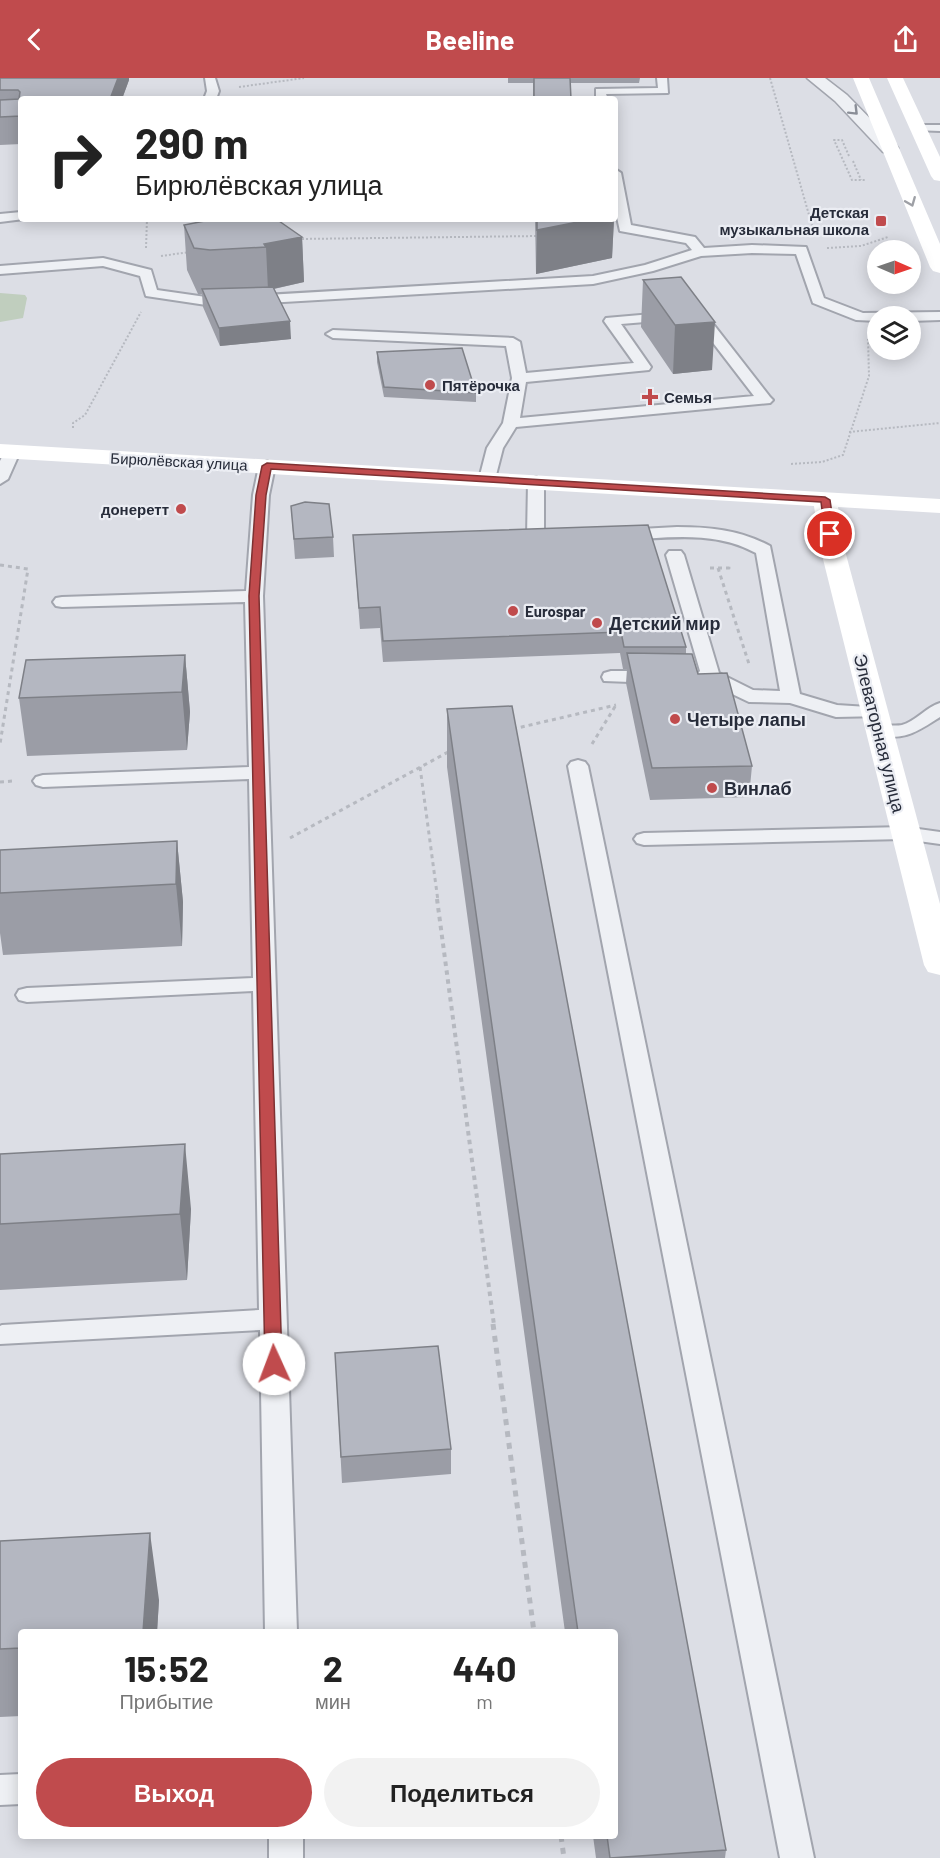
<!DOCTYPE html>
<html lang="ru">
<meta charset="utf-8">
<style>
body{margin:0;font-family:Barlow,sans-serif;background:#f2f2f2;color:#222;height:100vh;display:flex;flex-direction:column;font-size:22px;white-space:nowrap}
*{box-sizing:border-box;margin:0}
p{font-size:20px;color:#767676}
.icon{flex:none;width:33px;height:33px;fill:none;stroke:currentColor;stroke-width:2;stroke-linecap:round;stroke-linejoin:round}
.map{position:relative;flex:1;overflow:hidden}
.sheet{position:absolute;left:18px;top:1551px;width:600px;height:210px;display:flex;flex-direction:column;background:#fff;border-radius:6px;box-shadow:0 3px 15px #0003}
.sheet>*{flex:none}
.top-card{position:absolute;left:18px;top:18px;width:600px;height:126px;border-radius:6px;box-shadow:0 3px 15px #0003;background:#fff;color:#222;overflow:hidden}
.needle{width:39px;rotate:92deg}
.controls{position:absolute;left:867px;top:162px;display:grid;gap:12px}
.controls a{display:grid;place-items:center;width:54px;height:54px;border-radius:50%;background:#fff;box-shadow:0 3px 15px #0003;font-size:30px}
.pin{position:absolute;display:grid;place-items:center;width:51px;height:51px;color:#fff;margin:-26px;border:3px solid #fff;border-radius:50%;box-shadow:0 2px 6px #0007}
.me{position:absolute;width:66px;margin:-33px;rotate:358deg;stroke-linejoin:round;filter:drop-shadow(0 0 4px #0008)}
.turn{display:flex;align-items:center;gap:21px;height:126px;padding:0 18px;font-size:27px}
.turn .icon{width:78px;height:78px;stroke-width:2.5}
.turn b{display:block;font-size:42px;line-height:51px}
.eta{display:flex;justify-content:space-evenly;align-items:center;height:102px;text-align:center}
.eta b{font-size:36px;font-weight:700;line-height:42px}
.button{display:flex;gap:12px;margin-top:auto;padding:12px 18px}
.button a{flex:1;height:69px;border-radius:36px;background:#c04b4d;color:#fff;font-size:24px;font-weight:700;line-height:69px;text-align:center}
.button a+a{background:#f2f2f2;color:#222}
header{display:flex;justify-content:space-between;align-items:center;height:78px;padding:0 18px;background:#c04b4d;color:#fff;font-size:27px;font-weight:700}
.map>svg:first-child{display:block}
</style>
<header><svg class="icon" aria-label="back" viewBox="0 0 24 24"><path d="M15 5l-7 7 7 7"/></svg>Beeline<svg class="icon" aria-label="share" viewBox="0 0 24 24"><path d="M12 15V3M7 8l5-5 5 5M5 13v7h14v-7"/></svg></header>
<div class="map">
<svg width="940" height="1780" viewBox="0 0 940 1780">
<rect width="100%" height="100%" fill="#dcdee5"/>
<path fill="#c0cebe" d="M 0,215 L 25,217 L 27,220 L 23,240 L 0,244 Z"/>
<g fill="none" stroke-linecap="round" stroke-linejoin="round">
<defs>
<path id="lane" d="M 205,0 L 215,0 L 219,13 L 216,21 L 204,21 L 207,13 Z
M 657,0 L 667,0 L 668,15 L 606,16 L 608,21 L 596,21 L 596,11 L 658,10 Z
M 917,47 L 940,47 L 940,53 L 913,52 L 913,48 Z
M 615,91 L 621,95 L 631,147 L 695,159 L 704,170 L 752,167 L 806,169 L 824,220 L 863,235 L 940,234 L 940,242 L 910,243 L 910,238 L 878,238 L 878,243 L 856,242 L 813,225 L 796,176 L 752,175 L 701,178 L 653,193 L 593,206 L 213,228 L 146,218 L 140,198 L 103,188 L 0,196 L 0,188 L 103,180 L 151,192 L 157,212 L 213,220 L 593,198 L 645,187 L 692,172 L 686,165 L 620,153 L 615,130 Z
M 21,134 L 21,141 L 24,141 L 0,144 L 0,136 Z
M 698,232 L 703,233 L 770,319 L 773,322 L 770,325 L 516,349 L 503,370 L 495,401 L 487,406 L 479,401 L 487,370 L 503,345 L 512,300 L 506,268 L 333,260 L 326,256 L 333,252 L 513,260 L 520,264 L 526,295 L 634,285 L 604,243 L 606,240 ZM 694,240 L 754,318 L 520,340 L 526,304 L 649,292 L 651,289 L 621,246 Z
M 12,369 L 20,374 L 8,401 L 0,406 L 0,383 L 6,371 Z
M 267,383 L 275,388 L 269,417 L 263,518 L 297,1554 L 265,1554 L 260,1252 L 0,1266 L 0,1248 L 2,1247 L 259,1232 L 253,913 L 27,924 L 19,922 L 16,917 L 19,912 L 27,910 L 253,900 L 249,701 L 43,709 L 36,707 L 33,703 L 36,699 L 43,697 L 249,689 L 245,524 L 62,529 L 56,528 L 53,524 L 56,520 L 62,519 L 246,513 L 253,417 L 259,388 Z
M 536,399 L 544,404 L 544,454 L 565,454 L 567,458 L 565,462 L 535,464 L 527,459 L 528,404 Z
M 677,449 C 710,449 740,452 770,468 L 800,616 L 837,627 L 883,630 L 886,634 L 883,638 L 836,639 L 790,625 L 749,624 L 707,604 L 697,602 L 695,598 L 700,593 L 666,477 L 669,473 L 681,473 L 684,477 L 719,595 L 753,612 L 780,613 L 756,475 C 714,452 667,460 622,462 L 614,457 L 622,452 Z
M 611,593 L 656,593 L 663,595 L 665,599 L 663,603 L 656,605 L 604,603 L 602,599 L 604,595 Z
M 940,625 L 940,639 C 915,655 903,664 872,656 L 869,652 L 872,648 C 882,645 892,649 902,647 C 915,644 926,629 940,625 Z
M 578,682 L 585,684 L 588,688 L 814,1780 L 780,1780 L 568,688 L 571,684 Z
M 904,749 L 940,754 L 940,766 L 904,761 L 644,767 L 637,765 L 634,761 L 637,757 L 644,755 Z
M 21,1696 L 21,1726 L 0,1727 L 0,1697 Z
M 269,1758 L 303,1758 L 303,1780 L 269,1780 Z"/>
<path id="street" d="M 807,0 L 825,0 L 847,17 L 895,66 L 898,70 L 895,74 L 883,74 L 835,23 Z"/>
</defs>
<use href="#lane" stroke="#a2a5ae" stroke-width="4"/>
<use href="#street" stroke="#a2a5ae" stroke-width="3"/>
<path stroke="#b6b9c0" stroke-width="2" stroke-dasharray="2 2" stroke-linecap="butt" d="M 770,0 L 813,151
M 239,9 L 304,0
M 849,78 L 842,62 L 834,62 L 852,102 L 865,102
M 853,83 L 861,102
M 298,161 L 540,158
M 146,170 L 147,141
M 827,170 L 861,168 L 888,159
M 161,178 L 190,174
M 73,350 L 73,345 L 85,337 L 141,234
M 849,354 L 940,345
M 791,386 L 822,384 L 843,377 L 869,298 L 868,261"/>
<path stroke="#b6b9c0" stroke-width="3" stroke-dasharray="4 4" stroke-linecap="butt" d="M 0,487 L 28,491 L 0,666
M 710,490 L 729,490 L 728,487
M 718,490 L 749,586
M 513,651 L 616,627
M 592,666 L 616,627
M 420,689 L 438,823
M 0,704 L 13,703
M 290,760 L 450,673"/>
<path stroke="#b6b9c0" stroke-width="4" stroke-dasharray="4.5 4.5" stroke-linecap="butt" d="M 437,821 L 494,1247"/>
<path stroke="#b6b9c0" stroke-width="5" stroke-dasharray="6 6" stroke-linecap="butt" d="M 493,1246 L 534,1554
M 561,1758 L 564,1780"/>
<use href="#lane" fill="#eef0f4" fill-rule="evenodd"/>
<use href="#street" fill="#eef0f4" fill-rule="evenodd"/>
<path fill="#fff" fill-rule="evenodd" d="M 853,0 L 869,0 L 940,166 L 940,195 L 933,193 L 930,189 Z
M 887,0 L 903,0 L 940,79 L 940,103 L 934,102 L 931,98 Z
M 0,366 L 940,421 L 940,435 L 838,429 L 844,469 L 940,826 L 940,897 L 928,894 L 924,887 L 820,469 L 814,428 L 0,380 Z"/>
</g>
<path fill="#9b9da6" d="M 0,0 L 129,0 L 129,2 L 122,21 L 21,21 L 21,66 L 0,67 Z
M 508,0 L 640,0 L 639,5 L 570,5 L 571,21 L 533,21 L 533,5 L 508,5 Z
M 535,141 L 614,141 L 612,180 L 536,196 Z
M 184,147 L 302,159 L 304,204 L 274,211 L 291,261 L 220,268 L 203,229 L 202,216 L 198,216 L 187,192 Z
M 643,202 L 712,292 L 673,296 L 641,249 Z
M 377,274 L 476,315 L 476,324 L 384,319 L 377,284 Z
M 291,428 L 333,459 L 334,479 L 295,481 Z
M 353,457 L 686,569 L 686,576 L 752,688 L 749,719 L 650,722 L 626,605 L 627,591 L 623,591 L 620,575 L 383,584 L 380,550 L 360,551 Z
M 185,577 L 190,634 L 187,672 L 27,678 L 19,620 Z
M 447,631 L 726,1772 L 725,1780 L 596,1780 L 593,1758 L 615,1758 L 615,1554 L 565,1554 L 447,689 Z
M 177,763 L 183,824 L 182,868 L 3,877 L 0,855 L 0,772 Z
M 0,1076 L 191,1131 L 187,1202 L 0,1212 Z
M 335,1275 L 451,1371 L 451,1396 L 342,1405 Z
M 0,1463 L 159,1522 L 157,1554 L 21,1554 L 21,1638 L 0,1639 Z"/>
<path fill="#7e8087" d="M 118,0 L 129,0 L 129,2 L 122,21 L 110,21 Z
M 593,141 L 614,141 L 612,180 L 536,196 L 537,152 Z
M 302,159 L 304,204 L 268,212 L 266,169 L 264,166 Z
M 290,243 L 291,261 L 220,268 L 219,250 Z
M 715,244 L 712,292 L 673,296 L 675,247 Z
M 185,577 L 190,634 L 187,672 L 182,614 Z
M 177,763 L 183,824 L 182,868 L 176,806 Z
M 185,1066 L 191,1131 L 187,1202 L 180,1136 Z
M 150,1455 L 159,1522 L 157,1554 L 143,1554 Z"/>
<path fill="#b4b7c1" stroke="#7e8087" stroke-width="1.5" d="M 0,0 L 118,0 L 110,21 L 21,21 L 21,38 L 0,39 L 0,22 L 19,21 L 20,14 L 18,12 L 0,12 Z
M 534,0 L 570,0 L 571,21 L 534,21 Z
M 215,141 L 276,141 L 302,159 L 264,166 L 266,169 L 210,172 L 194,170 L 184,147 Z
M 537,141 L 593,141 L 537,152 Z
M 681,199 L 715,244 L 675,247 L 643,202 Z
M 273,209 L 290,243 L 219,250 L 202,211 Z
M 462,270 L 476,315 L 384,309 L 377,274 Z
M 305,424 L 329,426 L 333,459 L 294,461 L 291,428 Z
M 648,447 L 686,569 L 624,569 L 621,554 L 383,563 L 380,529 L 359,530 L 353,457 Z
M 627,575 L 692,576 L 698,596 L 727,595 L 752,688 L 652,690 Z
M 185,577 L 182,614 L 19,620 L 26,582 Z
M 512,628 L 726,1772 L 610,1780 L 607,1758 L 615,1758 L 615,1554 L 578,1554 L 447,631 Z
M 177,763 L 176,806 L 0,815 L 0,772 Z
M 185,1066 L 180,1136 L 0,1146 L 0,1076 Z
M 438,1268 L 451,1371 L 341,1379 L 335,1275 Z
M 150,1455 L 143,1554 L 21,1554 L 21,1570 L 0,1571 L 0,1463 Z"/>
<defs><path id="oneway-chevron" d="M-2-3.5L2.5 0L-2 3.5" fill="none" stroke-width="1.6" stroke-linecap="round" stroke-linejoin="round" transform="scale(1.5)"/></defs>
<use stroke="#8a8e97" href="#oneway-chevron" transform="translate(854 33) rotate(45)"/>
<use stroke="#9ea0a6" href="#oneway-chevron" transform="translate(911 124) rotate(68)"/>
<path fill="#c04b4d" stroke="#7d3132" stroke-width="1.5" d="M 267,385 L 825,419 L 830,422 L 835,456 L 830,460 L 825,456 L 821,424 L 271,391 L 266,417 L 259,518 L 282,1286 L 280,1290 L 274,1292 L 268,1290 L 265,1286 L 249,518 L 256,417 L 262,388 Z"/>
<g fill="#c04b4d" stroke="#ebedf3" stroke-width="2">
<rect x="875" y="137" width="12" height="12" rx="3"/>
<circle cx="430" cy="307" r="6"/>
<path d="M647 310h6v6h6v6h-6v6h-6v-6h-6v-6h6z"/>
<circle cx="181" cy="431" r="6"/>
<circle cx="513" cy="533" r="6"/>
<circle cx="597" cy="545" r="6"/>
<circle cx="675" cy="641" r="6"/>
<circle cx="712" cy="710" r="6"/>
</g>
<g text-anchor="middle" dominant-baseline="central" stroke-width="4.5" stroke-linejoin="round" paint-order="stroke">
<g font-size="15" font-weight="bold" fill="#272c3a" stroke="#ebedf3" text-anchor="start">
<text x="869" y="134" text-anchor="end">Детская<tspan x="869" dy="17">музыкальная школа</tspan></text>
<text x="442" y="307">Пятёрочка</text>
<text x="664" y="319">Семья</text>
<text x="169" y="431" text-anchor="end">донеретт</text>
<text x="525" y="533">Eurospar</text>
</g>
<g font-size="15" fill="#272c3a" stroke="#ebedf3">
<text transform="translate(179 383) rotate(3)">Бирюлёвская улица</text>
</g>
<g font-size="18" font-weight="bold" fill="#272c3a" stroke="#ebedf3" text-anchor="start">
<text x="609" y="545">Детский мир</text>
<text x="687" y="641">Четыре лапы</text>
<text x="724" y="710">Винлаб</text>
</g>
<g font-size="18" fill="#272c3a" stroke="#ebedf3">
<text transform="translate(880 655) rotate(76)">Элеваторная улица</text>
</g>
</g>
</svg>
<div class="controls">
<a><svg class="needle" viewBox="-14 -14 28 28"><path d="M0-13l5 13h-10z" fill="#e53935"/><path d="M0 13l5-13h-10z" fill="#767676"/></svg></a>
<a><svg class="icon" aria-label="layers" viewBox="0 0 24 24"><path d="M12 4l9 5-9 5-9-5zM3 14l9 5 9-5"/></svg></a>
</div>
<div class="pin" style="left:830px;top:456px;background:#d93025"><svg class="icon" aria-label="arrive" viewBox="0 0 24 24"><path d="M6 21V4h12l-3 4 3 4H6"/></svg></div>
<svg class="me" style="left:274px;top:1286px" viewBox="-20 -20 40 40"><circle r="19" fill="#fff"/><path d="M0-13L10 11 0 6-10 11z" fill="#c04b4d"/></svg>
<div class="top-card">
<div class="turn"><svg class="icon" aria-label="right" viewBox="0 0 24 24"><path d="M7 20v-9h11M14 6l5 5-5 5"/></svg><div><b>290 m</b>Бирюлёвская улица</div></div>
</div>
<section class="sheet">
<div class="eta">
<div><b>15:52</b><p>Прибытие</p></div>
<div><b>2</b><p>мин</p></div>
<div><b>440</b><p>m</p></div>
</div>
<div class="button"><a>Выход</a><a>Поделиться</a></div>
</section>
</div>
